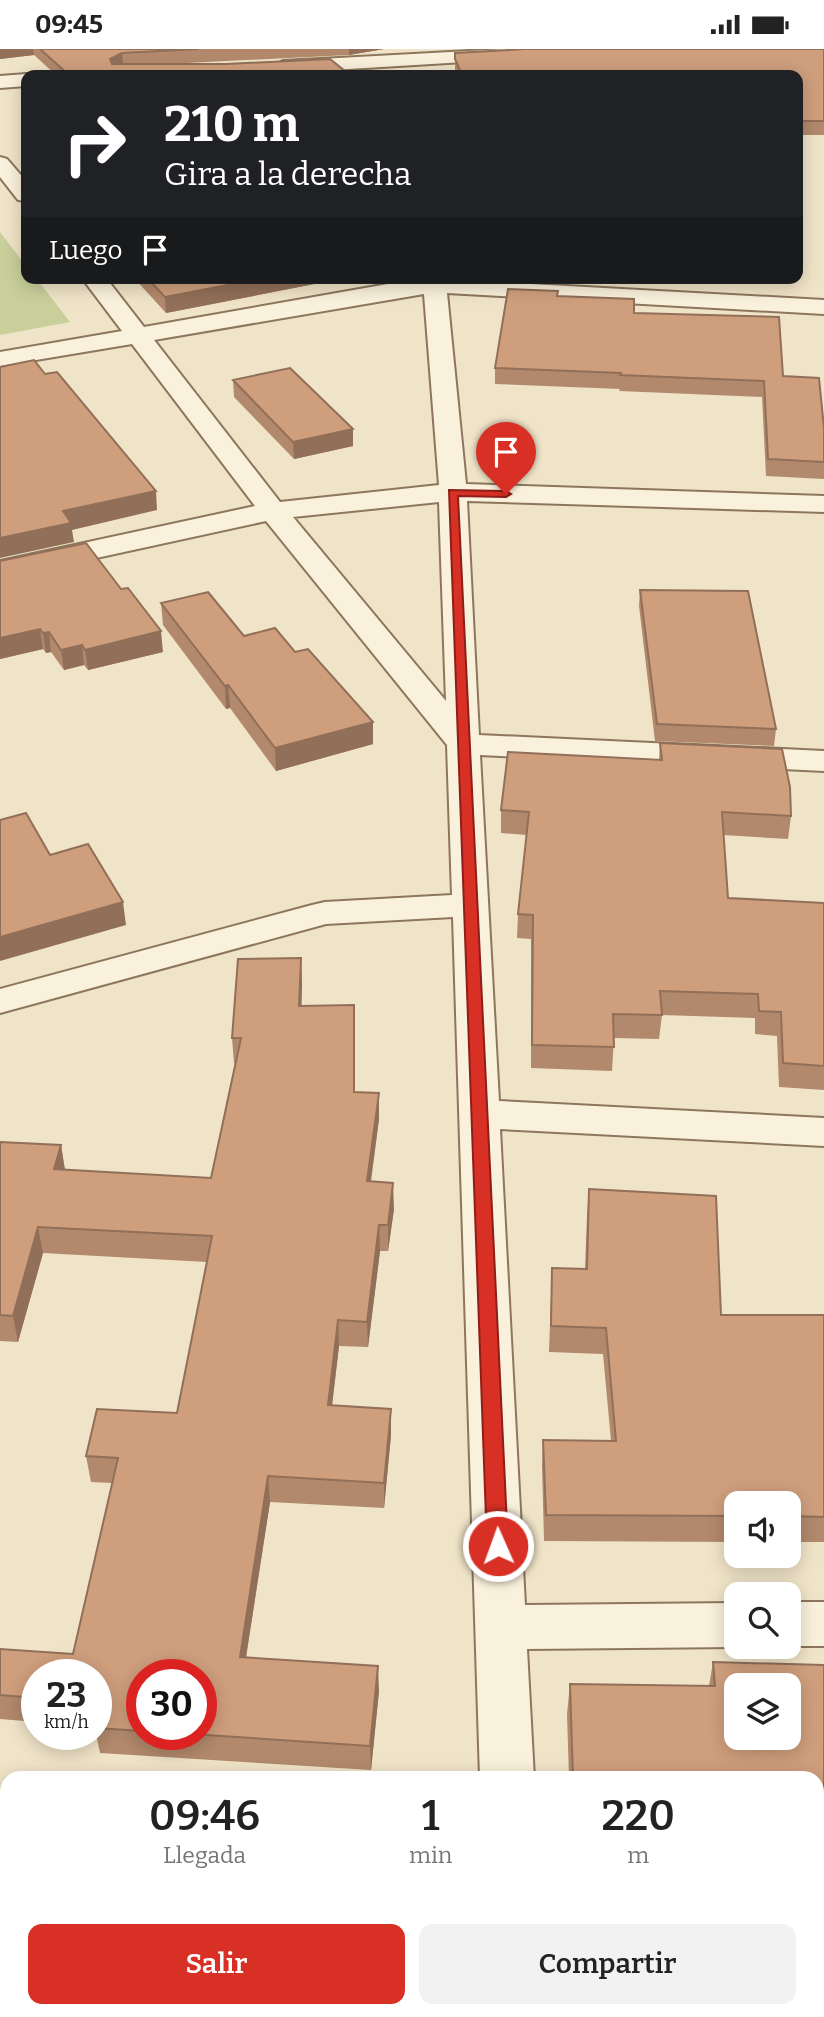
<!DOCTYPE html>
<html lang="es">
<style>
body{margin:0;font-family:Bitter,serif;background:#f2f2f2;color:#222;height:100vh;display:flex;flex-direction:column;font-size:26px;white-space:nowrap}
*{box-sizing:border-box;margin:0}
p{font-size:23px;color:#767676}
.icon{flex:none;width:38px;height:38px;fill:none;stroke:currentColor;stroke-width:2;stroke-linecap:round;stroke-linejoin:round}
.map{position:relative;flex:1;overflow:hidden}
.sheet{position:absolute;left:0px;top:1722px;width:824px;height:247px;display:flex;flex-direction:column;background:#fff;border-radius:21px 21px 0 0;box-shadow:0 4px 18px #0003}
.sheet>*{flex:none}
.banner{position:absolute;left:21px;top:21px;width:782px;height:214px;border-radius:14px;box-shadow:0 4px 18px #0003;background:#202124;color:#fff;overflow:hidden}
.tools{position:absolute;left:724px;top:1442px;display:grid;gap:14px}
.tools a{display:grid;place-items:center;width:77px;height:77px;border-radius:14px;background:#fff;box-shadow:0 4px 18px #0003;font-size:35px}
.speed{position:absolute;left:21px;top:1610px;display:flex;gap:14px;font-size:35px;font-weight:700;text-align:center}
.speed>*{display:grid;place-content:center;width:91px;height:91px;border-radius:50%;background:#fff;box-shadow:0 4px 18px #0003;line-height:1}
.speed small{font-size:18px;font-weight:400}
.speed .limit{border:10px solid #d22;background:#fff;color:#111}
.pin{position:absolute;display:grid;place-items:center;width:60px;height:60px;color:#fff;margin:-72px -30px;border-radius:50% 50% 50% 0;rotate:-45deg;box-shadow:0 0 7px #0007}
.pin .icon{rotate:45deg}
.me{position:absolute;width:77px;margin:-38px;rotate:358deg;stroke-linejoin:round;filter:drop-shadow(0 0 5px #0008)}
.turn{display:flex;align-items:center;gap:24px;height:147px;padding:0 28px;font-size:32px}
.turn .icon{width:91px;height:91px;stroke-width:2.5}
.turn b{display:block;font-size:49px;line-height:60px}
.then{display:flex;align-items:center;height:66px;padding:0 28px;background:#0003;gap:14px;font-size:26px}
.eta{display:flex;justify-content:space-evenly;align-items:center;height:119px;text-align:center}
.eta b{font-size:42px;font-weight:600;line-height:49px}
.action{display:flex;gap:14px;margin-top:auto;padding:14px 28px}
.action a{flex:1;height:80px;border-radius:14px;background:#d93025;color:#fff;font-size:28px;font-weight:600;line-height:80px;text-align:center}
.action a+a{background:#f2f2f2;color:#222}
.status{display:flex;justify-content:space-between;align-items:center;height:49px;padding:0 35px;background:#fff;direction:ltr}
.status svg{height:19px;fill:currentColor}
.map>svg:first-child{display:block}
</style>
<div class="status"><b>09:45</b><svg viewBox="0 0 49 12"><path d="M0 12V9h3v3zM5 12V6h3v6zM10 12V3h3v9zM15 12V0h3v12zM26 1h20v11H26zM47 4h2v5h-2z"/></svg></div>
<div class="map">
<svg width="824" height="1968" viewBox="0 0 824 1968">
<rect width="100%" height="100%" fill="#f0e4c8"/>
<path fill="#c9cf9b" d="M 0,183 L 26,217 L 26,229 L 36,229 L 70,273 L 0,286 Z"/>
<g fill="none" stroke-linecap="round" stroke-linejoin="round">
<defs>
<path id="minor" d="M 506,0 L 515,6 L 513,10 L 283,24 L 273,18 L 283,12 Z
M 26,25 L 30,26 L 26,26 L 26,37 L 0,39 L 0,27 Z
M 0,108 L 7,110 L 26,132 L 26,152 L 18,151 L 0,128 Z
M 82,229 L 106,229 L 144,278 L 422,229 L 824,251 L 824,265 L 447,244 L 466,435 L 824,447 L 824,463 L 467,452 L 479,686 L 824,702 L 824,722 L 480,706 L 499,1052 L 824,1069 L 824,1097 L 500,1080 L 525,1556 L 737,1554 L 737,1598 L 527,1600 L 534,1729 L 480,1729 L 453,868 L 326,875 L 0,964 L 0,940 L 312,856 L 325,853 L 452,846 L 447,696 L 266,472 L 0,530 L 0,512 L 255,457 L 132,295 L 0,317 L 0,303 L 122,282 ZM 424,245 L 439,436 L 280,453 L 154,291 ZM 439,453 L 446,652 L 293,468 Z
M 789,1553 L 824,1553 L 824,1597 L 789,1597 Z
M 488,1962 L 546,1962 L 547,1968 L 489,1968 Z"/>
</defs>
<use href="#minor" stroke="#8d765c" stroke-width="4"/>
<use href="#minor" fill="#faf1dc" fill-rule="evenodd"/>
</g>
<path fill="#b2896c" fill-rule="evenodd" d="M 0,0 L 384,0 L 349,6 L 167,15 L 350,26 L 56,26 L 34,6 L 0,10 Z
M 824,0 L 824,86 L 798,86 L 798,26 L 456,26 L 455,24 L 455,4 Z
M 134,229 L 345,229 L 166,264 Z
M 558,247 L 634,264 L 783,327 L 824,379 L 824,430 L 766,427 L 762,348 L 619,342 L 620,340 L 495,335 L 495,319 Z
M 233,331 L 353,397 L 294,410 L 234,348 Z
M 0,512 L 163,603 L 88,621 L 84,616 L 64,621 L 51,603 L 46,604 L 43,600 L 0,610 Z
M 640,541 L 776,680 L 774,697 L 655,692 L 639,557 Z
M 161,554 L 244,587 L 295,603 L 373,673 L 373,695 L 276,722 L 230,659 L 226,660 L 163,576 Z
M 660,694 L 791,767 L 788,790 L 723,786 L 728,849 L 824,854 L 824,1041 L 779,1038 L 777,987 L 755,985 L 755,969 L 662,966 L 659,990 L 614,989 L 612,1022 L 531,1019 L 531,890 L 517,889 L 518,865 L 527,786 L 501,784 L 501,761 L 659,711 Z
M 301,909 L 302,935 L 301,956 L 355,982 L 355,1043 L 379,1070 L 371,1133 L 394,1160 L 388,1202 L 380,1202 L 368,1298 L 339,1297 L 332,1356 L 391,1360 L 391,1386 L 384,1459 L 270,1453 L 246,1609 L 379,1642 L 371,1721 L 100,1704 L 96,1685 L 96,1626 L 37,1626 L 37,1673 L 0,1670 L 0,1600 L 73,1605 L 112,1434 L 91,1433 L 86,1407 L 177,1364 L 207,1213 L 43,1204 L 18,1293 L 0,1292 L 0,1093 L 61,1096 L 65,1121 L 211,1129 L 235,1014 L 234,1014 L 232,989 ZM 142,1626 L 201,1685 L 142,1685 Z
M 589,1140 L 721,1266 L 824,1266 L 824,1493 L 789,1493 L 789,1454 L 737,1454 L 737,1493 L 544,1492 L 542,1417 L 543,1391 L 611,1392 L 603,1305 L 549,1303 L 552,1219 L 585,1220 L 587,1166 Z
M 713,1613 L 824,1616 L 824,1810 L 817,1810 L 817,1729 L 569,1729 L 567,1665 L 570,1635 L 709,1637 Z
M 767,1962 L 817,1962 L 824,1968 L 765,1968 Z"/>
<path fill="#916f58" d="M 0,0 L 33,0 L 34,6 L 0,10 Z
M 349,0 L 384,0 L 349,6 Z
M 122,4 L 123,17 L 112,24 L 110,10 Z
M 264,229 L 345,229 L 166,264 L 165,248 Z
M 353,380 L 353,397 L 294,410 L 293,393 Z
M 156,442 L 157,461 L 72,481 L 74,493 L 0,509 L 0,489 L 63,462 Z
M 40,580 L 43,600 L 0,610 L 0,589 Z
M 161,582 L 163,603 L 88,621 L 85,601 Z
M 49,583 L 51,603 L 46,604 L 43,584 Z
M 82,596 L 84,616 L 64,621 L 61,601 Z
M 228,636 L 230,659 L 226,660 L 225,637 Z
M 373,673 L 373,695 L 276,722 L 275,699 Z
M 123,853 L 126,876 L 0,912 L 0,888 Z
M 301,909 L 302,935 L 301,982 L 299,957 Z
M 379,1044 L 379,1070 L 367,1158 L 367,1132 Z
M 61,1096 L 65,1122 L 54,1120 Z
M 393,1134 L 394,1160 L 388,1202 L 388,1176 Z
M 379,1176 L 380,1202 L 368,1298 L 367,1273 Z
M 38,1178 L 43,1204 L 18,1293 L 13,1267 Z
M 338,1271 L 339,1297 L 329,1382 L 328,1356 Z
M 391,1360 L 391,1386 L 384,1459 L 384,1434 Z
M 268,1427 L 270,1453 L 242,1633 L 240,1608 Z
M 378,1617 L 379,1642 L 371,1721 L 370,1697 Z
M 26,1962 L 35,1962 L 34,1968 L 25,1968 Z"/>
<path fill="#cf9f7d" stroke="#916f58" stroke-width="2" fill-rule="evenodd" d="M 40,0 L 198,0 L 122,4 L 110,10 L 112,15 L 226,15 L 330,10 L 350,26 L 69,26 Z
M 526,0 L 824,0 L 824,72 L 798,72 L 798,26 L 462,26 L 455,10 L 455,4 Z
M 147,229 L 264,229 L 165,248 Z
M 508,240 L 558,242 L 557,247 L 634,250 L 634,264 L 779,268 L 783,327 L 819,329 L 824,379 L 824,413 L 768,410 L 764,332 L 620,326 L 621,324 L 495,319 Z
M 34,311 L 45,325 L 57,323 L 156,442 L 63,462 L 71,474 L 0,489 L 0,318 Z
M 290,319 L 353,380 L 293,393 L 233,331 Z
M 86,494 L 121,540 L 128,539 L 161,582 L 85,601 L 82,596 L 61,601 L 49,583 L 43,584 L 40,580 L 0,589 L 0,512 Z
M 640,541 L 748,542 L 776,680 L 657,675 Z
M 208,543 L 244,587 L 275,579 L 295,603 L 308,600 L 373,673 L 275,699 L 228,636 L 225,637 L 161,554 Z
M 660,694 L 782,700 L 790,738 L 791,767 L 722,763 L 728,849 L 824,854 L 824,1017 L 783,1014 L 781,963 L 759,962 L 758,945 L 660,942 L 662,966 L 613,965 L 614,998 L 532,996 L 533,866 L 518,865 L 529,763 L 501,761 L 508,703 L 662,711 Z
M 26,764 L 50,806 L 88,795 L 123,853 L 0,888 L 0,771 Z
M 301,909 L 299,957 L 354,956 L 354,1043 L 379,1044 L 367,1132 L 393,1134 L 388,1176 L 379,1176 L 367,1273 L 338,1271 L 328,1356 L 391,1360 L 384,1434 L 268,1427 L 240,1608 L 378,1617 L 370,1697 L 191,1685 L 201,1685 L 201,1626 L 142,1626 L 142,1682 L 96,1679 L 96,1673 L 100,1654 L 96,1654 L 96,1626 L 37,1626 L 37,1649 L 0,1646 L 0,1600 L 73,1605 L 118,1409 L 86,1407 L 97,1360 L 177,1364 L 212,1187 L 38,1178 L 13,1267 L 0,1266 L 0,1093 L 61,1096 L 54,1120 L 211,1129 L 241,989 L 232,989 L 238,910 Z
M 589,1140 L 716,1147 L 721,1266 L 824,1266 L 824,1468 L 789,1467 L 789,1454 L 737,1454 L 737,1467 L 546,1466 L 543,1391 L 616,1392 L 606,1279 L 551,1277 L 552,1219 L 587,1220 Z
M 713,1613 L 824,1616 L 824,1782 L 817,1782 L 817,1729 L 573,1729 L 570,1635 L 715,1637 ZM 737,1636 L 789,1636 L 789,1689 L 737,1689 Z
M 0,1851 L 7,1851 L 7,1962 L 26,1962 L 25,1968 L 0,1968 Z
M 817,1954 L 824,1954 L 824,1968 L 770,1968 L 770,1962 L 817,1962 Z"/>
<path fill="#d93025" stroke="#8d1f18" stroke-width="2" d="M 449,441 L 506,442 L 511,445 L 506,448 L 458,447 L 508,1497 L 505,1503 L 498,1506 L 490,1503 L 487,1497 Z"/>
</svg>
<div class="tools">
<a><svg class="icon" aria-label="sound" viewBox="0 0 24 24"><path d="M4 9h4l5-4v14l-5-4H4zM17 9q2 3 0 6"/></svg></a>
<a><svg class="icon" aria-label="search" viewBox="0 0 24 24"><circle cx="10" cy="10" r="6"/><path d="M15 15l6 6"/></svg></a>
<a><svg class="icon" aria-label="layers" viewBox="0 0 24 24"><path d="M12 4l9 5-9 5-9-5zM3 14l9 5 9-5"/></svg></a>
</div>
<div class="speed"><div>23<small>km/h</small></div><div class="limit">30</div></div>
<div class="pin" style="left:506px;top:445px;background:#d93025"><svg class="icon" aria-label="arrive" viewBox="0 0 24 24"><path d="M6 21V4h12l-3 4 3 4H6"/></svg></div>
<svg class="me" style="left:498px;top:1497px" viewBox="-20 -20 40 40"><circle r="17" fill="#d93025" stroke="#fff" stroke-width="3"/><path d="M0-11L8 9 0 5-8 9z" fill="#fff"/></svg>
<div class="banner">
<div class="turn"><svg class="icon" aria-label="right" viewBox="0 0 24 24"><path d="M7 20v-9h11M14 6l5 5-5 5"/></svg><div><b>210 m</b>Gira a la derecha</div></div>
<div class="then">Luego<svg class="icon" aria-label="arrive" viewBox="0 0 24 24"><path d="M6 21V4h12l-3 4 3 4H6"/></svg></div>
</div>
<section class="sheet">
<div class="eta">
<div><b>09:46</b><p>Llegada</p></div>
<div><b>1</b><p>min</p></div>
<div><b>220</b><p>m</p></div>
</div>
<div class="action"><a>Salir</a><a>Compartir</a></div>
</section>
</div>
